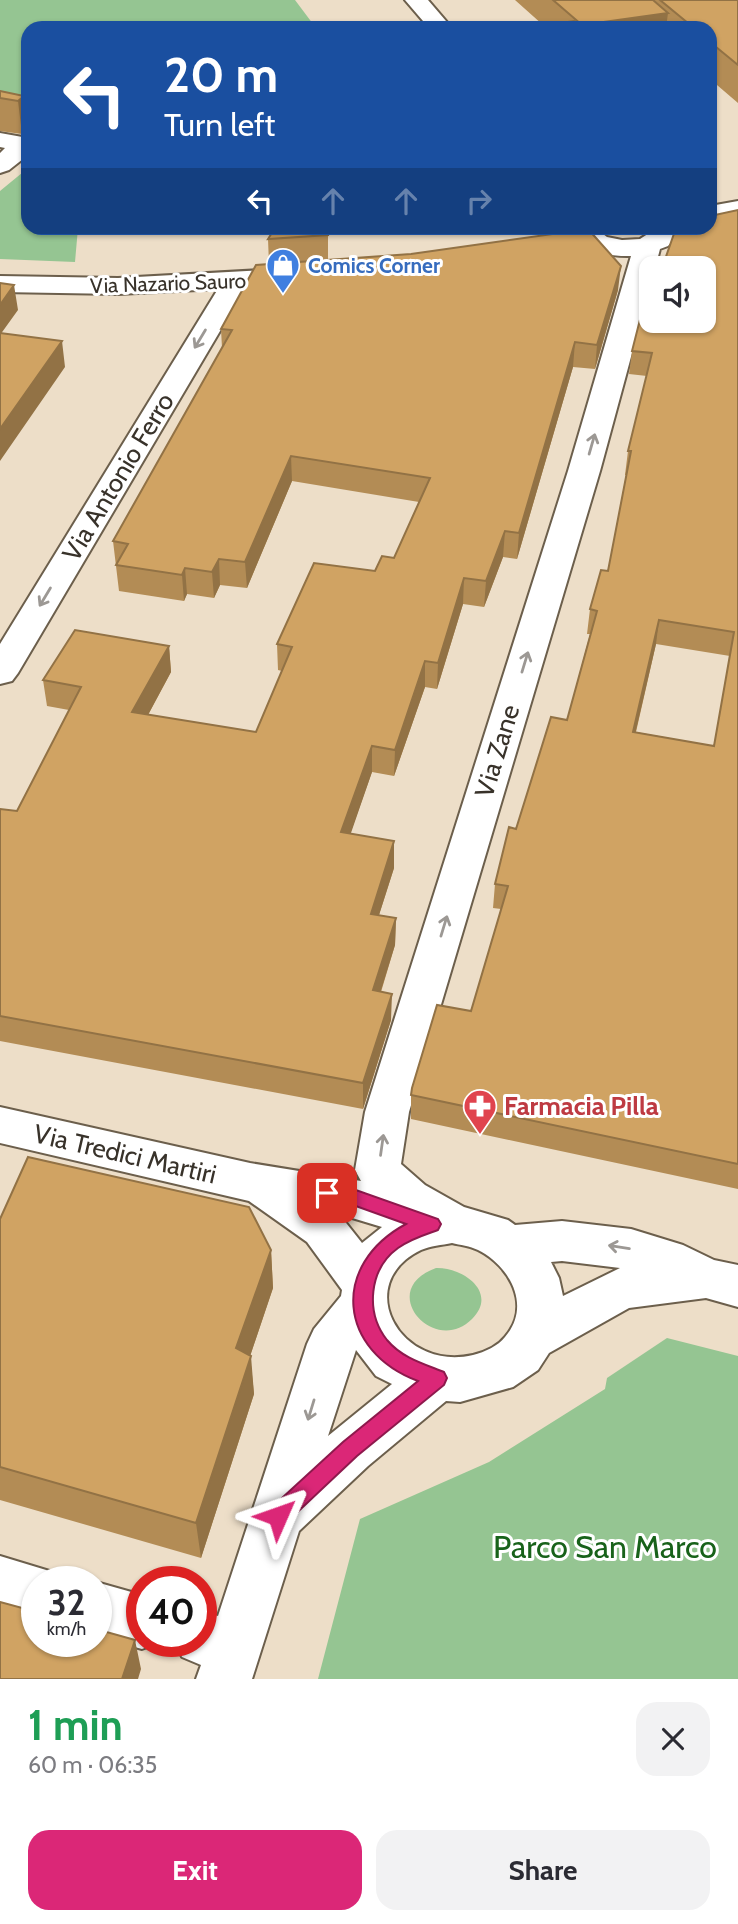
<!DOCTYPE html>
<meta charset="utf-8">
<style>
body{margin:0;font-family:Cabin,sans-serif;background:#f2f2f3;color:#2b2b33;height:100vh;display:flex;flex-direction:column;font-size:26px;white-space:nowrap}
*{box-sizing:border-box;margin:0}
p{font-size:23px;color:#7c7c81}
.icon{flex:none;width:38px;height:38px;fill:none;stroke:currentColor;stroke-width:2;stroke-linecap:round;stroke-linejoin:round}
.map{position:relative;height:1679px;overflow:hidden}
.panel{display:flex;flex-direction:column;background:#fff;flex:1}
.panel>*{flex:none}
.hud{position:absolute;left:21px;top:21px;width:696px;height:214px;border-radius:21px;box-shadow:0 2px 5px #0004;background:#1a4fa0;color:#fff;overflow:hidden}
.fabs{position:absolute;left:639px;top:256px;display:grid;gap:14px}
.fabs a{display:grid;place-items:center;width:77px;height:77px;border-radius:14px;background:#fff;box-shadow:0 2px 5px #0004;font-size:35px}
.speed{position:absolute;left:21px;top:1566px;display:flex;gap:14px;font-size:35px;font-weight:700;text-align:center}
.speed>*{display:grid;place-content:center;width:91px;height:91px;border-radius:50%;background:#fff;box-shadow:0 2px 5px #0004;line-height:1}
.speed small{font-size:18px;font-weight:400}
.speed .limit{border:10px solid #d22;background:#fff;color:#111}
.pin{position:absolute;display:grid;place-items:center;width:60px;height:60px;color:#fff;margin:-30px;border-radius:14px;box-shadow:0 4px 10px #0006}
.me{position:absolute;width:77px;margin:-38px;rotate:47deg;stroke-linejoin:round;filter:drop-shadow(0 0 5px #0008)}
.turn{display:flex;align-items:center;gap:24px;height:147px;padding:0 28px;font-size:32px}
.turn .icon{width:91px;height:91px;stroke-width:2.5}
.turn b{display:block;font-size:49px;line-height:60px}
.lanes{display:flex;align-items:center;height:66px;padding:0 28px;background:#0003;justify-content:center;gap:35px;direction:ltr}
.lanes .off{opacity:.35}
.round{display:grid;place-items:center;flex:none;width:74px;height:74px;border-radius:21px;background:#f2f2f3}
.summary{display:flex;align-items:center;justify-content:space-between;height:119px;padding:0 28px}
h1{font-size:42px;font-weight:700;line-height:52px;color:#1e9e55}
.button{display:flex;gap:14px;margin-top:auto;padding:14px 28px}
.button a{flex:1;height:80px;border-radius:21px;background:#db2777;color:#fff;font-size:28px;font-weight:700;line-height:80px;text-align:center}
.button a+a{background:#f2f2f3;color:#2b2b33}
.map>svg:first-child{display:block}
</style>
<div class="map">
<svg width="738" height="1679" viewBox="0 0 738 1679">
<rect width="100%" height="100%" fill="#eddec8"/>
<path fill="#95c592" d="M 0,0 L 295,0 L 316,28 L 28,28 L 28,122 L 0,117 Z
M 28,168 L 28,228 L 78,228 L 75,262 L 0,259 L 0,191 Z
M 436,1268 C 462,1267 499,1292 472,1319 C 434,1357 375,1290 436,1268 Z
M 667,1338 L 738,1356 L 738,1679 L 318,1679 L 360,1519 L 489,1462 L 605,1389 L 607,1378 Z"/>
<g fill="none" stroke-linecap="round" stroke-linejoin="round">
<defs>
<path id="minor" d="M 405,0 L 428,0 L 452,28 L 429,28 Z
M 0,133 L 28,138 L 28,155 L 9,170 L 0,173 L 0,153 L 5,148 L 0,147 Z
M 738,201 L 738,217 L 710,222 L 710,206 Z
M 569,228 L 595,228 L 607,237 L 622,240 L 640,239 L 657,228 L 675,228 L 679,233 L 668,246 L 660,249 L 655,268 L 651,268 L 651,283 L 600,471 L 409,1112 L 401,1164 L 425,1185 L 464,1207 L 508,1220 L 515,1225 L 562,1221 L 631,1229 L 683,1245 L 714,1260 L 738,1265 L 738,1307 L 706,1298 L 629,1308 L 549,1353 L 538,1370 L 513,1387 L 460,1402 L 446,1401 L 368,1466 L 299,1531 L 252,1679 L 196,1679 L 201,1665 L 182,1657 L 175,1642 L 201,1642 L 201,1611 L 218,1616 L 307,1344 L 314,1329 L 341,1296 L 342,1290 L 307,1242 L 249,1201 L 0,1143 L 0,1107 L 250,1163 L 361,1181 L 355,1170 L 365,1112 L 568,471 L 631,256 C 605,257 584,250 569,228 ZM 339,1214 L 382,1227 L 362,1243 ZM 452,1243 C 460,1245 470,1246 478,1250 C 510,1266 532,1306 505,1337 C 498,1346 485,1352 473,1355 C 400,1372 351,1284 421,1250 C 430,1246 442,1245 452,1243 ZM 562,1261 L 620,1268 L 563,1296 L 559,1278 L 551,1262 ZM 356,1350 L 376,1376 L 392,1384 L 328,1436 Z
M 299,268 L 309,270 L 313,276 L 309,282 L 246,287 L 18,673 L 12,681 L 0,684 L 0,644 L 218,289 L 118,294 L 0,292 L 0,276 L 118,278 Z
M 0,1556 L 56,1573 L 60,1582 L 37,1582 L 37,1618 L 0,1608 Z
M 96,1582 L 142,1595 L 142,1642 L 160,1642 L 142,1649 L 96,1636 Z"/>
</defs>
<use href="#minor" stroke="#6c5f4c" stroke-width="4"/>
<use href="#minor" fill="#fff" fill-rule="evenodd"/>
</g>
<path fill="#b38c55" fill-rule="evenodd" d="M 515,0 L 738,0 L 738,103 L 710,79 L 710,28 L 527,28 L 543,25 Z
M 0,91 L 24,96 L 28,130 L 22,134 L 0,131 Z
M 738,210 L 738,1189 L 411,1119 L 411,1095 L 471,1011 L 501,909 L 493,908 L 495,884 L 516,829 L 567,720 L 590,634 L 587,634 L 590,609 L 608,571 L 626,475 L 625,475 L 628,451 L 647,376 L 629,374 L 632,351 L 651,301 ZM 656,644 L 730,656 L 714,746 L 636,732 Z
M 328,235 L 328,260 L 618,290 L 595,369 L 573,367 L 517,559 L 503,557 L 484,607 L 463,604 L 437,689 L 425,687 L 394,776 L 372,772 L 350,834 L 394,868 L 379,915 L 396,918 L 395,945 L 381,992 L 391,1020 L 363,1109 L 0,1041 L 0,809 L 17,811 L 69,710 L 47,706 L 43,680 L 169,646 L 171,672 L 148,715 L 256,732 L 282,671 L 278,670 L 277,644 L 394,558 L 419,502 L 292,481 L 247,588 L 220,585 L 214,598 L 187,594 L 184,601 L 119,591 L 113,541 L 222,348 L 221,329 L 269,264 L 268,239 Z
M 0,1219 L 271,1250 L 273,1288 L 250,1356 L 254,1394 L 201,1558 L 0,1500 Z"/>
<path fill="#927245" d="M 668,13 L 666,28 L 582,28 L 582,25 Z
M 24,96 L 28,130 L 22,134 L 18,101 Z
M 621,266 L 618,290 L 595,369 L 597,345 Z
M 14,285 L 18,310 L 0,335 L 0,305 Z
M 62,341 L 65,367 L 0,461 L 0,429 Z
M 575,342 L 573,367 L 517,559 L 519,533 Z
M 291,456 L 292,481 L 247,588 L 245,562 Z
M 505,531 L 503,557 L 484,607 L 486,581 Z
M 219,559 L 220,585 L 214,598 L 212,572 Z
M 185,568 L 187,594 L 184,601 L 182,575 Z
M 464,578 L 463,604 L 437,689 L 438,663 Z
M 659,620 L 656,644 L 630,756 L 633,732 Z
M 169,646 L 171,672 L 135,739 L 132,712 Z
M 425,661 L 425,687 L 394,776 L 395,750 Z
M 372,746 L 372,772 L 342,859 L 341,832 Z
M 394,841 L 394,868 L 371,940 L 371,914 Z
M 396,918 L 395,945 L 373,1016 L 373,990 Z
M 392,994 L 391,1020 L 363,1109 L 363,1083 Z
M 271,1250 L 273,1288 L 240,1386 L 236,1348 Z
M 251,1356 L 254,1394 L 201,1558 L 196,1523 Z
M 135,1640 L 141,1669 L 138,1679 L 122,1679 Z"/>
<path fill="#d0a363" stroke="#927245" stroke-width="2" fill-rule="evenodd" d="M 553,0 L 653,0 L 668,13 L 582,25 Z
M 660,0 L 738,0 L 738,65 L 710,42 L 710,28 L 694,28 Z
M 574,21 L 582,28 L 527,28 Z
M 0,91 L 24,96 L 18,101 L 0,98 Z
M 738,210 L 738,1164 L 411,1095 L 412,1088 L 437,1005 L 471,1011 L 508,886 L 495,884 L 509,827 L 516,829 L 551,717 L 567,720 L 597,611 L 590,609 L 601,570 L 608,571 L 631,451 L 628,451 L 652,353 L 632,351 L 646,296 L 651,301 L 651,320 L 704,320 L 704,268 L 662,268 L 676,228 L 710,228 L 710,216 ZM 659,620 L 734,632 L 714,746 L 633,732 Z
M 275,228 L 327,228 L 328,235 L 268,239 Z
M 588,229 L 621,266 L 597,345 L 575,342 L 519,533 L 505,531 L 486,581 L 464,578 L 438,663 L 425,661 L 395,750 L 372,746 L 341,832 L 394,841 L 371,914 L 396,918 L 373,990 L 392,994 L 363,1083 L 0,1016 L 0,809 L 17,811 L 81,687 L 43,680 L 75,630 L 169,646 L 132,712 L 256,732 L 292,647 L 277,644 L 314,563 L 375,571 L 382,556 L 394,558 L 430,478 L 291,456 L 245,562 L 219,559 L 212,572 L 185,568 L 182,575 L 116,565 L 128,544 L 113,541 L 232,330 L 221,329 L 256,265 L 411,254 Z
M 0,283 L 14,285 L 0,305 Z
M 0,333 L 62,341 L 0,429 Z
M 28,1157 L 249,1207 L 271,1250 L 236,1348 L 251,1356 L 196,1523 L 0,1467 L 0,1219 Z
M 0,1602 L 37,1612 L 37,1642 L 96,1642 L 96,1629 L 135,1640 L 122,1679 L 0,1679 Z"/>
<defs><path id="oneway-shaft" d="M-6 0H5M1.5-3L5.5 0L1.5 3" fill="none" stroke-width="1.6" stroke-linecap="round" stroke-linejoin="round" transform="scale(1.75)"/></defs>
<g stroke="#9c9894">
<use href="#oneway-shaft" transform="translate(200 339) rotate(121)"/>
<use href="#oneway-shaft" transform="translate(592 444) rotate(-74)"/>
<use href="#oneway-shaft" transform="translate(45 597) rotate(121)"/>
<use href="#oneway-shaft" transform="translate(525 662) rotate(-73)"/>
<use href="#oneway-shaft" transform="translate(444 926) rotate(-73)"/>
<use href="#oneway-shaft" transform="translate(382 1145) rotate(-82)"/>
<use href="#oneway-shaft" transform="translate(619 1247) rotate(-171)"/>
<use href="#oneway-shaft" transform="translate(311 1410) rotate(107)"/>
</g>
<path fill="#db2777" stroke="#8e194d" stroke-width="2" d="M 327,1185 L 353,1189 L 438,1219 L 441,1224 L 438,1230 C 424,1235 410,1239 398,1248 C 369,1269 365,1312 387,1340 C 402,1358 424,1364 444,1372 L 447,1378 L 444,1385 L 357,1456 L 286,1523 L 278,1526 L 271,1523 L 268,1516 L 271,1508 L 343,1442 L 418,1381 C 338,1351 330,1265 406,1224 L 353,1205 L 321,1199 L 318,1193 L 321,1187 Z"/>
<defs>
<symbol id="shop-pin" viewBox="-11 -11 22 30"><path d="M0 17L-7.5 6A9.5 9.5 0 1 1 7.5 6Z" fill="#3f7fe0" stroke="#fff"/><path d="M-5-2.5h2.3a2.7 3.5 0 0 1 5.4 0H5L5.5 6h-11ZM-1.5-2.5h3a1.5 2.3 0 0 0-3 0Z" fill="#fff"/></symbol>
<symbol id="pharmacy-pin" viewBox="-11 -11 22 30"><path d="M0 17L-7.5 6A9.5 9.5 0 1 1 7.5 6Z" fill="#e0444e" stroke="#fff"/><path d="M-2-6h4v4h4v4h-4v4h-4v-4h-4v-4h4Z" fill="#fff"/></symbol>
</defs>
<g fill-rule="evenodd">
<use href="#shop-pin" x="264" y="246" width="38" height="52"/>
<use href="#pharmacy-pin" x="461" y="1087" width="38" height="52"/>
</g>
<g text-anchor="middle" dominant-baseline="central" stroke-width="6" stroke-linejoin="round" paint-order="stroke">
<g font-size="21" font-weight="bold" fill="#366cbe" stroke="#fff" text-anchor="start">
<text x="308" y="265">Comics Corner</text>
</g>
<g font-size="21" fill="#38322a" stroke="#fff">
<text transform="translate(168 283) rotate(-2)">Via Nazario Sauro</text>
</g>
<g font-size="26" fill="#38322a" stroke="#fff">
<text transform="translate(118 477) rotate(-59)">Via Antonio Ferro</text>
<text transform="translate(497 751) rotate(-73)">Via Zane</text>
<text transform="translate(125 1154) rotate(13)">Via Tredici Martiri</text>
</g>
<g font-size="26" font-weight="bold" fill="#be3a42" stroke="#fff" text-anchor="start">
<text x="504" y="1106">Farmacia Pilla</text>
</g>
<g font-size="32" fill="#18621a" stroke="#fff">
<text x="605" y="1546">Parco San Marco</text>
</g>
</g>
</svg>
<div class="fabs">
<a><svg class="icon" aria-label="sound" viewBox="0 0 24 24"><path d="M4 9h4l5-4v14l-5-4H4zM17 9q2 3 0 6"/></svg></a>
</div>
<div class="speed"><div>32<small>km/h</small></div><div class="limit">40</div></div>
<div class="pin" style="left:327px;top:1193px;background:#d93025"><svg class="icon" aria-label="arrive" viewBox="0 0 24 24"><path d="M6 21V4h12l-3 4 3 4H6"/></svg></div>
<svg class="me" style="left:278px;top:1516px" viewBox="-20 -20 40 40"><path d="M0-17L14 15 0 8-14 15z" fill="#db2777" stroke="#fff" stroke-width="4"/></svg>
<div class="hud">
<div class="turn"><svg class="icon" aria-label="left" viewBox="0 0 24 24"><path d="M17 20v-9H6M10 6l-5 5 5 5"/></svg><div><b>20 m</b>Turn left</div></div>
<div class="lanes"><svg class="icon" aria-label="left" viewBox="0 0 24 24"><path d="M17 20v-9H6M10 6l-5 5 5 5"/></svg><svg class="icon off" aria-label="ahead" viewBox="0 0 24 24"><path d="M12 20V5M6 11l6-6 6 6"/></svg><svg class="icon off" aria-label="ahead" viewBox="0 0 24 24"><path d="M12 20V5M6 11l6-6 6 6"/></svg><svg class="icon off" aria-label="right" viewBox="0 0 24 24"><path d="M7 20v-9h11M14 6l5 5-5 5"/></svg></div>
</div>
</div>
<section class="panel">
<div class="summary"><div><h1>1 min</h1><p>60 m · 06:35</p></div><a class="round"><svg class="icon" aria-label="close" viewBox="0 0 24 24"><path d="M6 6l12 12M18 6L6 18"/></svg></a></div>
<div class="button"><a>Exit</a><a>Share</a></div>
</section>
